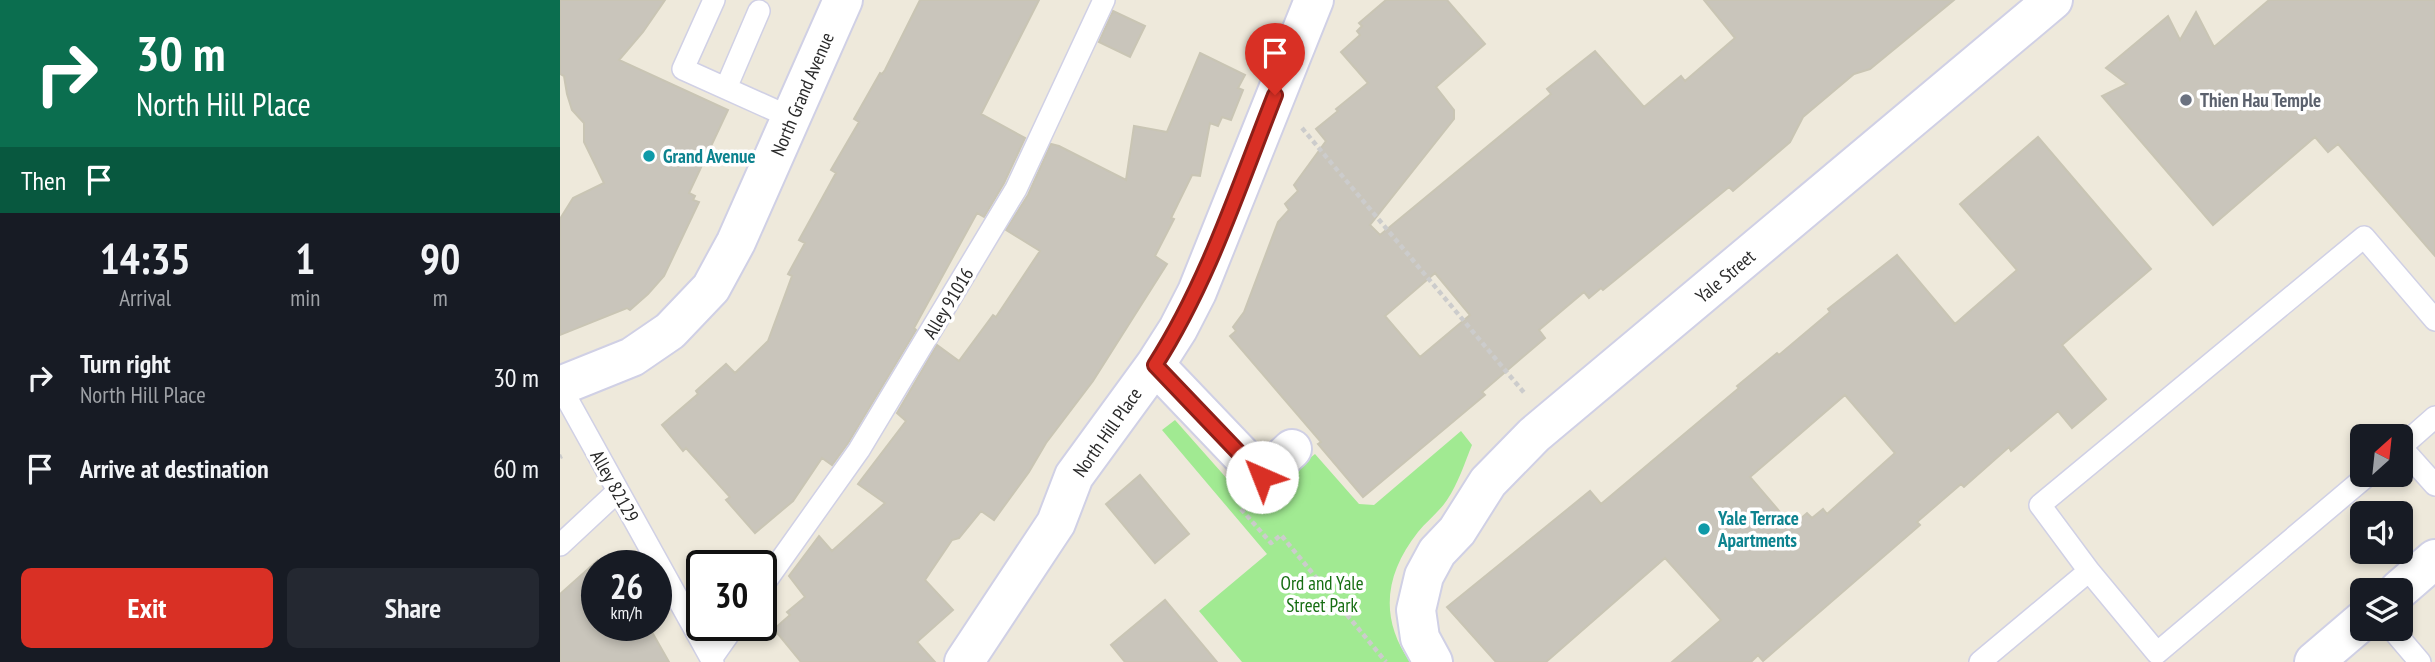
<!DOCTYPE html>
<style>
body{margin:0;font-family:"PT Sans Narrow",sans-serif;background:#242831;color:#f1f3f6;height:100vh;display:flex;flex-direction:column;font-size:26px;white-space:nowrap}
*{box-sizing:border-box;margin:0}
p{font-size:23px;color:#9ea1a6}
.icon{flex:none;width:38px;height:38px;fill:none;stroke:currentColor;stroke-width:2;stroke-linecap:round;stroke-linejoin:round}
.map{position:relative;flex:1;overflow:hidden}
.panel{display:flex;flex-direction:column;background:#171b24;width:560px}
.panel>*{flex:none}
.top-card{background:#0b6e4f;color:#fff;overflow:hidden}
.needle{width:46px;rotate:27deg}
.tools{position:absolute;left:1790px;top:424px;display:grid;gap:14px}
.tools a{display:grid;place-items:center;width:63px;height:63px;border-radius:10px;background:#171b24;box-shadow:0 4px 10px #0003;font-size:35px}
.speed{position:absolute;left:21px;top:550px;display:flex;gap:14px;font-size:35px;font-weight:700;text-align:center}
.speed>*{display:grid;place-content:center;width:91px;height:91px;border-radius:50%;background:#171b24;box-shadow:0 4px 10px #0003;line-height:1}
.speed small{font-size:18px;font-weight:400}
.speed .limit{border:4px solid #111;border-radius:10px;background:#fff;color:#111}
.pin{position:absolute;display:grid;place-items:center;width:60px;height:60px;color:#fff;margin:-72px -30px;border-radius:50% 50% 50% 0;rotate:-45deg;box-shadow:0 0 7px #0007}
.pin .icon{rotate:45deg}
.me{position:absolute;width:77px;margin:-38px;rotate:316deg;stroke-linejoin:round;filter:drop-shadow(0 0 5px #0008)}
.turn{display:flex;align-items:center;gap:24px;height:147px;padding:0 21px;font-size:32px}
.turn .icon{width:91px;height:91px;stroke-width:2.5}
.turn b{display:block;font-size:49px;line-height:60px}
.then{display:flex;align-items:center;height:66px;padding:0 21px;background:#0003;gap:14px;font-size:26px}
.eta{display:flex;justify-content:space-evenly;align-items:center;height:119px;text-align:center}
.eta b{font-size:42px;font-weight:700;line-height:49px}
.action{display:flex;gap:14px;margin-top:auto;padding:14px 21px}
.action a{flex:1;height:80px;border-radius:10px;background:#d93025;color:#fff;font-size:28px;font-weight:700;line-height:80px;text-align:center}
.action a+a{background:#242831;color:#f1f3f6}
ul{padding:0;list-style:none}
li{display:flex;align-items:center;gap:21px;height:91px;padding:0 21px}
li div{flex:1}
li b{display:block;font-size:26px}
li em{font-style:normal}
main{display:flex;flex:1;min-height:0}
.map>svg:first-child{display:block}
</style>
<main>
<section class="panel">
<div class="top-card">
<div class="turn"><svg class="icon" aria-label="right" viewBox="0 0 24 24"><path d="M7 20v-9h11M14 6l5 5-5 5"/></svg><div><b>30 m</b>North Hill Place</div></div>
<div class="then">Then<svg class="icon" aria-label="arrive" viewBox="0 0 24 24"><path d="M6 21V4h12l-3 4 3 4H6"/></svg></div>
</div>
<div class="eta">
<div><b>14:35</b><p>Arrival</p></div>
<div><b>1</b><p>min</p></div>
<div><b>90</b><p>m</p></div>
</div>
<ul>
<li><svg class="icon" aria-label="right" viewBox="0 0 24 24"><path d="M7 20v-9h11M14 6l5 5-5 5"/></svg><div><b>Turn right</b><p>North Hill Place</p></div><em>30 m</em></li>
<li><svg class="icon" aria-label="arrive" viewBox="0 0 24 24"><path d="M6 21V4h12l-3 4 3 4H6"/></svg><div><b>Arrive at destination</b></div><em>60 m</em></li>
</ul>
<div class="action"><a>Exit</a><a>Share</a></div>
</section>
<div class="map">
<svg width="1875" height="662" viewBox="0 0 1875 662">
<rect width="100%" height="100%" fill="#eee9db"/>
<path fill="#a1ea92" d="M 615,420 L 677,490 L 707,492 L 755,454 L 799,504 L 814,505 L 901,431 L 912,445 C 905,462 898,484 887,500 C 879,512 867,521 858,532 C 825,574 819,617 850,662 L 682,662 L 639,611 L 707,554 L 602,430 Z"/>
<path fill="#c9c5bb" stroke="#c9c5b4" stroke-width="2" fill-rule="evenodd" d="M 0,0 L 105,0 L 83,32 L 59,60 L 168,110 L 129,193 L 135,196 L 133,200 L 139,202 L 104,276 L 88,294 L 70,310 L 67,308 L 0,335 L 0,219 L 13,198 L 44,183 L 24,142 L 24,123 L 12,110 L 7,94 L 4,76 L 0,74 Z
M 360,0 L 479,0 L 421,114 L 465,138 L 444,183 L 424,217 L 417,213 L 354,328 L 356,330 L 288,443 L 272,465 L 262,458 L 233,501 L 195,533 L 166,500 L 170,497 L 126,448 L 123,451 L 102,425 L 138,394 L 136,391 L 166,364 L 175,373 L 208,341 L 232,276 L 228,274 L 245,243 L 239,240 L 276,173 L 271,170 L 299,122 L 294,119 L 320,73 L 322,74 L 325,70 Z
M 826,0 L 887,0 L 925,44 L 876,87 L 894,110 L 894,119 L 810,225 L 820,235 L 991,94 L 987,89 L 1035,51 L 1084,107 L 1121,76 L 1125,81 L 1175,38 L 1144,0 L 1394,0 L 1310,69 L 1294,74 L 1243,117 L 1230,142 L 1173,191 L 1169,187 L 1043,290 L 1041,288 L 1029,298 L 1024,292 L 979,330 L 985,338 L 922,392 L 925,395 L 803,497 L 758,444 L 761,442 L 670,336 L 676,331 L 673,327 L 684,312 L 718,222 L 729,210 L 725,204 L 738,191 L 734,185 L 766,141 L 756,129 L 778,111 L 776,109 L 808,83 L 781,52 L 800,35 L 797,31 L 802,26 L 799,23 ZM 875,273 L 910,315 L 860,357 L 825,316 Z
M 1709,0 L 1875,0 L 1875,256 L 1778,144 L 1768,152 L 1755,137 L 1653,225 L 1542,96 L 1567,84 L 1546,68 L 1608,16 L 1620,40 L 1636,12 L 1654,47 Z
M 553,11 L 585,26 L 570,57 L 539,42 Z
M 640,53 L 685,75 L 678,88 L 683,90 L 671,120 L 662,117 L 658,126 L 650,123 L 640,176 L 632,175 L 611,218 L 614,219 L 595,256 L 607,264 L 533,381 L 486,443 L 469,472 L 434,520 L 421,511 L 399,538 L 392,540 L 365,580 L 393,610 L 357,642 L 375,662 L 241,662 L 214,629 L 230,615 L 227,612 L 245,597 L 229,576 L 259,536 L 272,551 L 325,503 L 298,484 L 346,421 L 337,413 L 377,345 L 399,361 L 433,315 L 436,317 L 480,251 L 446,230 L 468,195 L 491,144 L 499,146 L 566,180 L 574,126 L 607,132 Z
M 1478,137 L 1591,269 L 1502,345 L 1546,399 L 1512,428 L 1498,411 L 1451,451 L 1449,447 L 1404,487 L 1401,484 L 1357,522 L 1360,525 L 1203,661 L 1198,655 L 1191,662 L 1112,662 L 1161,620 L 1105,558 L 986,662 L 936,662 L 887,607 L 1030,491 L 1041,504 L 1179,388 L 1177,386 L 1217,353 L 1219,355 L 1270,312 L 1268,309 L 1337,255 L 1395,324 L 1457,270 L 1400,204 ZM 1285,395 L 1335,453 L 1267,514 L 1263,509 L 1252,518 L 1247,513 L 1232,526 L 1190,477 Z
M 580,475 L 629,534 L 595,563 L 546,504 Z
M 37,561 L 37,625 L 88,625 L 109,662 L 0,662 L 0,594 Z
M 605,600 L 657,662 L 565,662 L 551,645 Z"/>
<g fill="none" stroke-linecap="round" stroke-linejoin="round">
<defs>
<path id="service" d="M 154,0 L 123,69 L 232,118
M 166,88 L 199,11
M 0,386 L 153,662
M 1842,446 L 1875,417
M 1841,447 L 1875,485
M 0,545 L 58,491
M 1529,571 L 1480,505 L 1804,237 L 1875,320
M 201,588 L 299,450 L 456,189 L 544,0
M 1831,628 L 1860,662
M 151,659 L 175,625
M 1420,662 L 1529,571 L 1597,653 L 1809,474"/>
<path id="minor" d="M 595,365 L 702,477 L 732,449
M 404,662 L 496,523 L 514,476 L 595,365 L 618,329 L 637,292 L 754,0
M 873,662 L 860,638 L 856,610 L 864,576 L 877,552 L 897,531 L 928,482 L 974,435 L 1493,0"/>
<path id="tertiary" d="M 0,386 L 72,357 L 110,331 L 151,288 L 176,242 L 283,0"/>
<path id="secondary" d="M 1839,590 L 1875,559
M 1754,662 L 1802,621"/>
</defs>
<use href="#service" stroke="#d0d0e5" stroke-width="24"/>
<use href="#minor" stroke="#d0d0e5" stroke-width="42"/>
<use href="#tertiary" stroke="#d0d0e5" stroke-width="42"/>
<use href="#secondary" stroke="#d0d0e5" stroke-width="42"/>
<path stroke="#ccc" stroke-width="4.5" stroke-dasharray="5 3.5" stroke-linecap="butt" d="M 742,128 L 966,395
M 0,457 L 2,456
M 681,509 L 711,543 L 721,535 L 826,662"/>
<use href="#service" stroke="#fff" stroke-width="21"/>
<use href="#minor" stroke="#fff" stroke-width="38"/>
<use href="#tertiary" stroke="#fff" stroke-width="38"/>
<use href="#secondary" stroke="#fff" stroke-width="38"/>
</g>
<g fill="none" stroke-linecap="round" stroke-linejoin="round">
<defs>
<path id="route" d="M 702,477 L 595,365 C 648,282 679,186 715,95"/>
</defs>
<use href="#route" stroke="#8d1f18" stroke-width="18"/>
<use href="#route" stroke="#d93025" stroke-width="12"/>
</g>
<circle fill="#6b7280" stroke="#fff" stroke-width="2.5" cx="1626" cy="100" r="7"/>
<g fill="#0f9aa8" stroke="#fff" stroke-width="2.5">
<circle cx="89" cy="156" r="7"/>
<circle cx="1144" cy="529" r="7"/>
</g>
<g text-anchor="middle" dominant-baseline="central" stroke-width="7" stroke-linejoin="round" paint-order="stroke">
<g font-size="19" fill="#2a2a2a" stroke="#fff">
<text transform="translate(242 94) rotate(-67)">North Grand Avenue</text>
<text transform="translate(1165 276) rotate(-40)">Yale Street</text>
<text transform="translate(388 303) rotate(-59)">Alley 91016</text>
<text transform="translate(547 432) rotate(-55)">North Hill Place</text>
<text transform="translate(55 486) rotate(61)">Alley 82129</text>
</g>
<g font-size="19" font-weight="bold" fill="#5b616d" stroke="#fff" text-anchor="start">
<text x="1640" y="100">Thien Hau Temple</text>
</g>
<g font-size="19" font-weight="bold" fill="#0d838f" stroke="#fff" text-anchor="start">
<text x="103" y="156">Grand Avenue</text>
<text x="1158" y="518">Yale Terrace<tspan x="1158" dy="22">Apartments</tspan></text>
</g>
<g font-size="19" fill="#176e13" stroke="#fff">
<text x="762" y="583">Ord and Yale<tspan x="762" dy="22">Street Park</tspan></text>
</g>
</g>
</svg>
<div class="tools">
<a><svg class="needle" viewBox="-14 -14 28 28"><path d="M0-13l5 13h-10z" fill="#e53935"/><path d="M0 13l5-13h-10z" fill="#9ea1a6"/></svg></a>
<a><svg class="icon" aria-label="sound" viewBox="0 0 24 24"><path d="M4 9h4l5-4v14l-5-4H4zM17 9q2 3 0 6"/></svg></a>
<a><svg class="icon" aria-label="layers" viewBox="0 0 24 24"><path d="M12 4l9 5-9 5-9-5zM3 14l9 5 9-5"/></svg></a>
</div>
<div class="speed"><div>26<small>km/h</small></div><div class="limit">30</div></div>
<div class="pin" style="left:715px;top:95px;background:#d93025"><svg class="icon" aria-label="arrive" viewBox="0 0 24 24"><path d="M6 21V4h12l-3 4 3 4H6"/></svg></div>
<svg class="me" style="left:702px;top:477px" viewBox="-20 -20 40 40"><circle r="19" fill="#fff"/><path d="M0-13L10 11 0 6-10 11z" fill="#d93025"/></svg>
</div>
</main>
